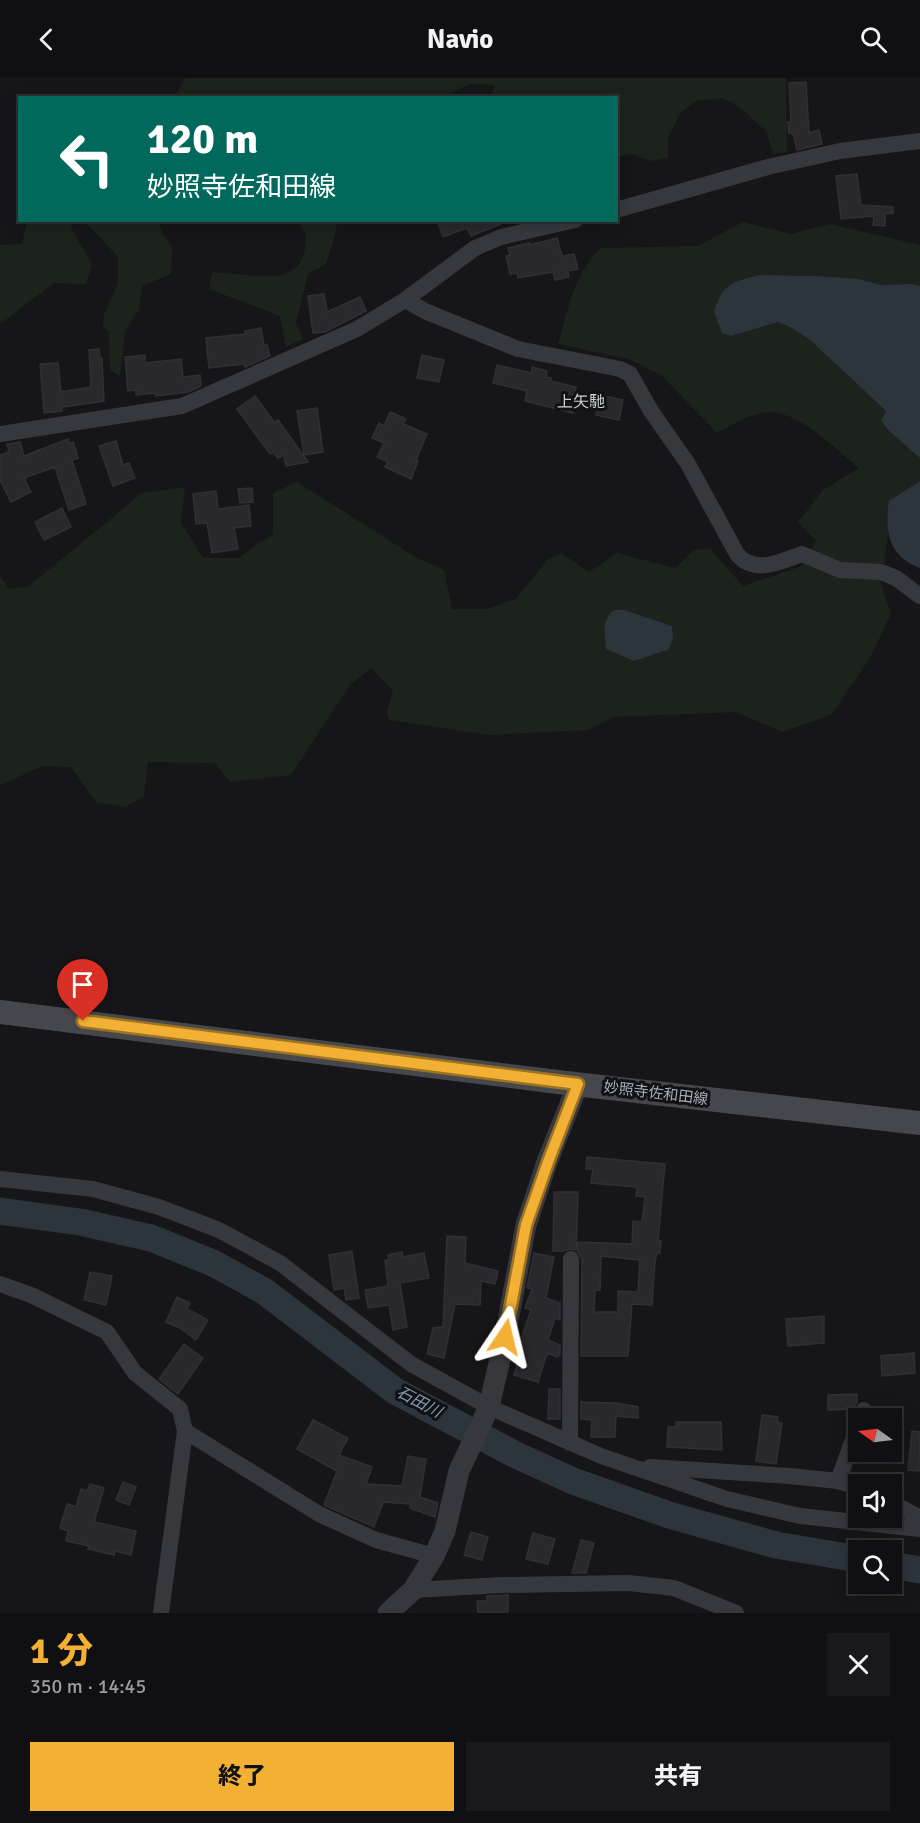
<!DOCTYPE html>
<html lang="ja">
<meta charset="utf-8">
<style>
body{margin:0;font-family:Signika,"Noto Sans JP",sans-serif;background:#19191b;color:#f1f3f6;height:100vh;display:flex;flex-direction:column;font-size:22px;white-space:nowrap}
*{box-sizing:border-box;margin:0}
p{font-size:20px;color:#9c9d9f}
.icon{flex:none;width:33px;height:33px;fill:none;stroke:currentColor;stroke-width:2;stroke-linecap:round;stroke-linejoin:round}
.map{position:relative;height:1535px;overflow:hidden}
.drawer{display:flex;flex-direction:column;background:#101012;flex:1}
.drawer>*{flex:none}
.banner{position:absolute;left:18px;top:18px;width:600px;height:126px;border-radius:0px;box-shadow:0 3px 15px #0003,0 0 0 2px #303032;background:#00695c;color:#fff;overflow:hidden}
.needle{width:39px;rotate:284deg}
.controls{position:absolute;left:848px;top:1330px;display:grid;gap:12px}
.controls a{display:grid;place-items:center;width:54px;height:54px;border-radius:0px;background:#101012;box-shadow:0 3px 15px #0003,0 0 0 2px #303032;font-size:30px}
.pin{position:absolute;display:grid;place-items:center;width:51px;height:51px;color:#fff;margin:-62px -26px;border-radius:50% 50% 50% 0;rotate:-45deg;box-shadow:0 0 6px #0007}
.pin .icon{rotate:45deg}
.me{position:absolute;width:66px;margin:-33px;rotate:10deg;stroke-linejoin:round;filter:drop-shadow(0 0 4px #0008)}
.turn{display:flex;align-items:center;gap:21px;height:126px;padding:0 30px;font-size:27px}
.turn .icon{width:78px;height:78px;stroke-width:2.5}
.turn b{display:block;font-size:42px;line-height:51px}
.round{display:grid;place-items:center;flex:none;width:63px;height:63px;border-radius:0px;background:#19191b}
.headline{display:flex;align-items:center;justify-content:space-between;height:102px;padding:0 30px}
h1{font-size:36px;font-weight:800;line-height:45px;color:#f2b134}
.button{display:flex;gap:12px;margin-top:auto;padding:12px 30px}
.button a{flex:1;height:69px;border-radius:0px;background:#f2b134;color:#111;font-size:24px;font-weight:800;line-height:69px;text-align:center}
.button a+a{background:#19191b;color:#f1f3f6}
header{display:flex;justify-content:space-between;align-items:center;height:78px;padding:0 30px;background:#101012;font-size:27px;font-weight:800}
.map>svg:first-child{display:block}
</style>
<header><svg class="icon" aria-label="back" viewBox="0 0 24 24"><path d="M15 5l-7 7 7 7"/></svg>Navio<svg class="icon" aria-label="search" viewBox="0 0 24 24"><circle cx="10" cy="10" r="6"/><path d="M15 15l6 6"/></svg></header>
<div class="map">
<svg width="920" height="1535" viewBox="0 0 920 1535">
<rect width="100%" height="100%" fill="#161618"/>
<path fill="#1c231d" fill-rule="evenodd" d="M 185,0 L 786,0 L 787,74 L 773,76 L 766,53 L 741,30 L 723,20 L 695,23 L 680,36 L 668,60 L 668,80 L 652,83 L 632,76 L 617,79 L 616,20 L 492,19 L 494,7 L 470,6 L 441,20 L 174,19 Z
M 27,143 L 73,143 L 71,150 L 92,186 L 86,206 L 54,205 L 0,246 L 0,167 L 22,166 Z
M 81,143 L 159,143 L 162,155 L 172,169 L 171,196 L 142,208 L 139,232 L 125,253 L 120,298 L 110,292 L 109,254 L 103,249 L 104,237 L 118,205 L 118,179 L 88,147 Z
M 298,143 L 337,143 L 335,158 L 326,186 L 308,196 L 296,245 L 303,261 L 286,269 L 280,238 L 209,211 L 212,195 C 238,192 290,212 303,179 C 306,173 305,163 306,156 Z
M 743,144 L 791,156 L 830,146 L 920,167 L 920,208 L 912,206 L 882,207 L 859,201 L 817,198 L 759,197 L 722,255 L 731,258 L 778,244 L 792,250 L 810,262 L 886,333 L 881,343 L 890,354 L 920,380 L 920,403 L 909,411 L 887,434 L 888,457 L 881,506 L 891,536 L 870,580 L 832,636 L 783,654 L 736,634 L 614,639 L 588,652 L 490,657 L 389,642 L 387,634 L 393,612 L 371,590 L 350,607 L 291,697 L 231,704 L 214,685 L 148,684 L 144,718 L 125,729 L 96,724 L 71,689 L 43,688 L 0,707 L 0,498 L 9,511 L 29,508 L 142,415 L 185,409 L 181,445 L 203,480 L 238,480 L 273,456 L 273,415 L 297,404 L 417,480 L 444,492 L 452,531 L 487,531 L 516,521 L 547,482 L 561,475 L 589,494 L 617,475 L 675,490 L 694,472 L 710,471 L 743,508 L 802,488 L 816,463 L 798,444 L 823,412 L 859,390 C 834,370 802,335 769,334 C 753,334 731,347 717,355 L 661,297 L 629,281 L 558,266 C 568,231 574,196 601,170 L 698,168 ZM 614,532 L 624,532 L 672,548 L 668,572 L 634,583 Z"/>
<path fill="#2c353c" d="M 759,197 L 817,198 L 859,201 L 882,207 L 912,206 L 920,208 L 920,380 L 890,354 L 881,343 L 886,333 L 810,262 L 792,250 L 778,244 L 731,258 L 722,255 L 714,234 C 723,205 731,205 759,197 Z
M 920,403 L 920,490 C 889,479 884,453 889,423 Z
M 614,532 L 624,532 L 672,548 L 673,561 L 668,572 L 634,583 L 606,571 C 605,556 601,542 614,532 Z"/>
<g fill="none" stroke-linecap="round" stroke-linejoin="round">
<path stroke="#2c353c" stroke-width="27" d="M 0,1133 L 80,1144 L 151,1160 L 213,1185 L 264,1213 L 395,1313 L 516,1377 L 573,1403 L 669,1437 L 776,1467 L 858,1481
M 891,1487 L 920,1492"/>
</g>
<path fill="#29292c" stroke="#303034" stroke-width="1.5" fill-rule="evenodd" d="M 806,4 L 809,55 L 819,52 L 822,66 L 797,72 L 793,55 L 789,55 L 788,44 L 791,44 L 789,5 Z
M 857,96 L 861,127 L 893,129 L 893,135 L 885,136 L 885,148 L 873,147 L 874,138 L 841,141 L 836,98 Z
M 437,142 L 508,142 L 508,143 L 471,158 L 467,150 L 443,159 Z
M 557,160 L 562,178 L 574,176 L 578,191 L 568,193 L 569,199 L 555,202 L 553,194 L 518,200 L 517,195 L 510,196 L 506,178 L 510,177 L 508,170 L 530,165 L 530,167 Z
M 324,216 L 327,234 L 360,219 L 366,233 L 325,254 L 313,255 L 308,218 Z
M 261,250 L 264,267 L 267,267 L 270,278 L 245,289 L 245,286 L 209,290 L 206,260 L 246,256 L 245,253 Z
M 99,271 L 100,280 L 102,280 L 104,323 L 62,329 L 62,333 L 44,335 L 40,286 L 58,285 L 61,314 L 91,309 L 89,272 Z
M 145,277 L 145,285 L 181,281 L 183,299 L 200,297 L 201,308 L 188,314 L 156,318 L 156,315 L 136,317 L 136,312 L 128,313 L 125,279 Z
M 422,277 L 444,282 L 439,304 L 417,300 Z
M 497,287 L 531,295 L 532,289 L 547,293 L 546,299 L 551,300 L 551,303 L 576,309 L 575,314 L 578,315 L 573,335 L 525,323 L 527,313 L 493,305 Z
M 255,318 L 275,345 L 278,342 L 308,384 L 286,388 L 284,377 L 278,380 L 273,374 L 270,376 L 237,331 Z
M 605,318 L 623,322 L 619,342 L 596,337 L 599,325 L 603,326 Z
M 317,330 L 323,374 L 304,377 L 297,333 Z
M 390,334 L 406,341 L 403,346 L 427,356 L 416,382 L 418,383 L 411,401 L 385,389 L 388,384 L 377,379 L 384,365 L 372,360 L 379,345 L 384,348 Z
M 68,361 L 69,365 L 73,364 L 78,380 L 72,382 L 86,426 L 69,432 L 55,389 L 24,400 L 31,414 L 11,424 L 0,402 L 0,377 L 9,374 L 7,366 L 20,364 L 24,378 Z
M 116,363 L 123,387 L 129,385 L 135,400 L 113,408 L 99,368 Z
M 252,410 L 253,424 L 240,425 L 238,411 Z
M 216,413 L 218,431 L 249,427 L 251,448 L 234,450 L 238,471 L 212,475 L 207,445 L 196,446 L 193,416 Z
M 62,430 L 71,449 L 44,462 L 35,444 Z
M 587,1079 L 665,1086 L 658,1163 L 661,1163 L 660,1175 L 657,1175 L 655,1183 L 652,1227 L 632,1226 L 628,1278 L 581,1278 L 582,1181 L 577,1172 L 577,1164 L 632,1166 L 633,1143 L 642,1144 L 645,1119 L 636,1118 L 637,1109 L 591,1105 L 593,1091 L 586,1091 ZM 601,1178 L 640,1182 L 638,1214 L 618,1213 L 618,1234 L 594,1234 L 595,1212 L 600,1212 Z
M 554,1114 L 578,1114 L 576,1172 L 570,1171 L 564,1173 L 553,1173 Z
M 447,1158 L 466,1159 L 465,1185 L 498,1193 L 495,1206 L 481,1203 L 480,1227 L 455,1226 L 444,1280 L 427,1276 L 433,1250 L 443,1249 Z
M 352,1173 L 359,1220 L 346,1222 L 344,1210 L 334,1212 L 329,1177 Z
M 402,1174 L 403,1179 L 424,1175 L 429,1200 L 400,1205 L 407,1249 L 393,1252 L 389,1227 L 368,1230 L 365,1212 L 388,1208 L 385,1182 L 389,1182 L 388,1177 Z
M 534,1175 L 554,1179 L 546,1220 L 560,1225 L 560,1242 L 555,1240 L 548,1262 L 560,1267 L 560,1275 L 558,1279 L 547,1275 L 538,1304 L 514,1297 L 524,1265 L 520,1264 L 531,1232 L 525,1230 L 532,1211 L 527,1210 Z
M 90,1194 L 112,1198 L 106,1227 L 84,1222 Z
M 177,1219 L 190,1225 L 187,1231 L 208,1242 L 196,1262 L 180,1250 L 166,1244 Z
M 824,1238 L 824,1265 L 788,1268 L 786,1241 Z
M 184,1266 L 203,1280 L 178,1316 L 159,1301 Z
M 914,1275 L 915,1295 L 882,1298 L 881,1278 Z
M 549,1311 L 560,1311 L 560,1341 L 548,1341 Z
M 857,1316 L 857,1324 L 853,1331 L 828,1332 L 828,1317 Z
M 581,1324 L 616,1325 L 638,1329 L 638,1340 L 616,1338 L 615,1359 L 591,1359 L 592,1342 L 581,1341 Z
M 762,1337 L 778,1339 L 777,1344 L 782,1345 L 776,1386 L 756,1383 Z
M 313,1342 L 348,1360 L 339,1377 L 372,1389 L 366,1406 L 402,1408 L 408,1378 L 426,1381 L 420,1419 L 438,1425 L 435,1439 L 410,1430 L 411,1426 L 383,1424 L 374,1449 L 324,1427 L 337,1393 L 297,1371 Z
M 676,1344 L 721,1344 L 722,1372 L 667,1369 L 668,1349 L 676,1349 Z
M 912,1353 L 920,1354 L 920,1393 L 908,1392 Z
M 123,1404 L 136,1409 L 129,1427 L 116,1422 Z
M 90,1406 L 104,1410 L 94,1444 L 136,1453 L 131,1477 L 115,1473 L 114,1477 L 88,1471 L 89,1468 L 66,1463 L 68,1453 L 60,1450 L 67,1426 L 76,1429 L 81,1411 L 87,1413 Z
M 471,1454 L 488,1459 L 482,1482 L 464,1477 Z
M 533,1455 L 555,1461 L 548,1486 L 526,1481 Z
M 581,1462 L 594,1465 L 586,1495 L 572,1495 Z
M 508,1517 L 508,1535 L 478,1535 L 477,1523 L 487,1523 L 487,1518 Z"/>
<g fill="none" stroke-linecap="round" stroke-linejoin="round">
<path stroke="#37383d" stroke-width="16" d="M 616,132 L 768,89 L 840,73 L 920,63
M 405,222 L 427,234 L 518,271 L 620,291 L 630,296 L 651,333 L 688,386 L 737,476 C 754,497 780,484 802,476 L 840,492 L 881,494 L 896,500 L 920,518
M 0,356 L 182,328 L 357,251 L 405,222 L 475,170 L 501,159 L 575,142
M 0,1101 L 93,1111 L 159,1129 L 219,1152 L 280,1185 L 411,1286 L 489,1329 L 601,1378 L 727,1421 L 800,1438 L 920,1451
M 0,1206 L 31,1217 L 107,1254 L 135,1295 L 180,1331 L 185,1353 L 161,1535
M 861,1341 L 864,1332
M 185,1353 L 319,1436 L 376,1462 L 434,1478
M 570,1365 L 571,1181
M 650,1389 L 790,1398 L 838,1403 L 858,1409
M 838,1403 L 858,1348
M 891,1424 L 920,1440
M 413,1512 L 501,1507 L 629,1505 L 674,1510 L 736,1535"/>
<path stroke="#37383d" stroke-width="21" d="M 388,1535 L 413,1512 L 434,1478 L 445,1453 L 459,1393 L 489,1329 L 505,1259 L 526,1147 L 547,1084 L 578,1006"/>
<path stroke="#45474d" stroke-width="24" d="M 0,934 L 566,1005 L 920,1045"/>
</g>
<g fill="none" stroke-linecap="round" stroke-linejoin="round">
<defs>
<path id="route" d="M 83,943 L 578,1006 L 548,1084 L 526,1147 L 505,1259"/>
</defs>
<use href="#route" stroke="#9d7322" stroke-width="15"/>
<use href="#route" stroke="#f2b134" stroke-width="10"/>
</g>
<g text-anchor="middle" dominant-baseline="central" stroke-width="6" stroke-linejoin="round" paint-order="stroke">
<g font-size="15" fill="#a8adb8" stroke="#111113">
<text transform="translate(656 1015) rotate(7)">妙照寺佐和田線</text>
</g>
<g font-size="16" fill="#c9ccd4" stroke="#111113">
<text x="581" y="324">上矢馳</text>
</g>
<g font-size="16" font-style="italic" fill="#7f9bb3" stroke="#111113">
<text transform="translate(419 1324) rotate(28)">石田川</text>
</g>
</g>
</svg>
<div class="controls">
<a><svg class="needle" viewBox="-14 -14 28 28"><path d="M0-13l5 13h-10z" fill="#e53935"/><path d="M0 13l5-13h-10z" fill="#9c9d9f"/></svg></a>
<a><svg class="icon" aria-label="sound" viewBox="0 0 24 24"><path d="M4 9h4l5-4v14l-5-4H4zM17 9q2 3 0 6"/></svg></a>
<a><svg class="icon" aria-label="search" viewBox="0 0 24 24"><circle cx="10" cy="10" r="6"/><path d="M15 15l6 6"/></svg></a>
</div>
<div class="pin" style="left:83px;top:943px;background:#d93025"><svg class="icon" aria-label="arrive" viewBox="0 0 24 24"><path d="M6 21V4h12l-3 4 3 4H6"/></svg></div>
<svg class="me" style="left:505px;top:1259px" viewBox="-20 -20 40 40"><path d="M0-17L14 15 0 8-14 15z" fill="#f2b134" stroke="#fff" stroke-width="4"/></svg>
<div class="banner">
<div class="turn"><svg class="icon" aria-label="left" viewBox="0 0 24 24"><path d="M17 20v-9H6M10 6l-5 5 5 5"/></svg><div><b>120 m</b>妙照寺佐和田線</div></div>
</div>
</div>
<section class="drawer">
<div class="headline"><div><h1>1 分</h1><p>350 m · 14:45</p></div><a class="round"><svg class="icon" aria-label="close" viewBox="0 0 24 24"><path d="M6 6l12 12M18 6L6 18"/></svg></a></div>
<div class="button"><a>終了</a><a>共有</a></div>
</section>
